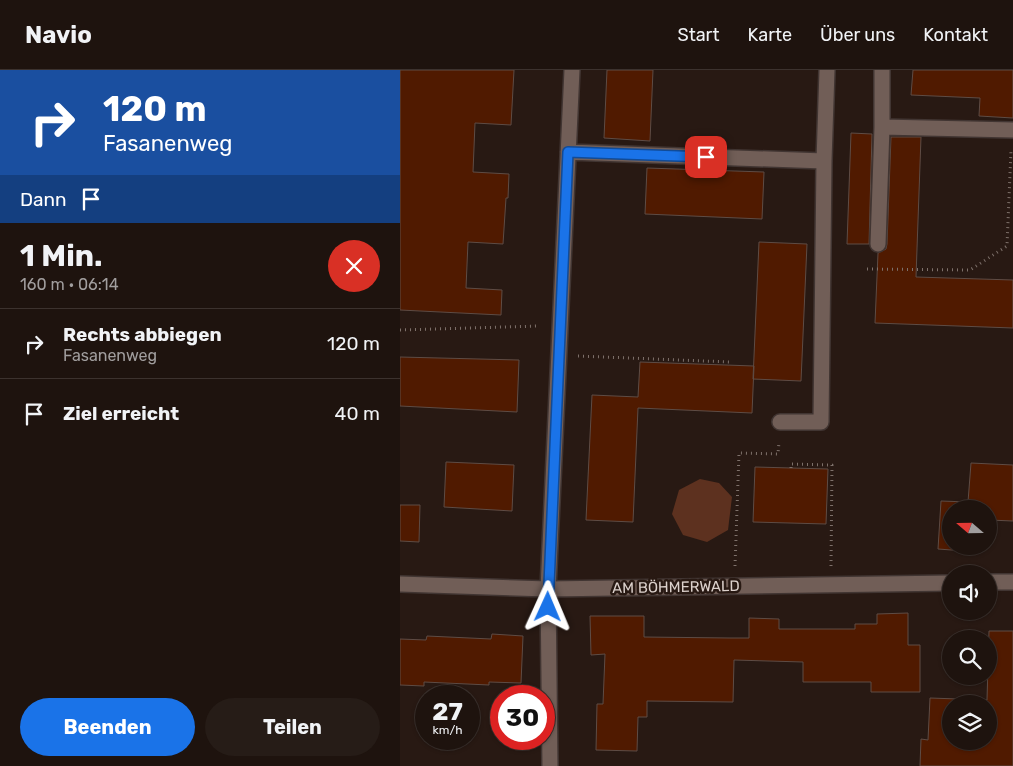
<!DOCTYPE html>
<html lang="de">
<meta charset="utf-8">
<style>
body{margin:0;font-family:Rubik,sans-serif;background:#261c17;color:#f1f3f6;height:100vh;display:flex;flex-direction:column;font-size:19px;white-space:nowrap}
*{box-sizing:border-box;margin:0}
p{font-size:16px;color:#a19e9e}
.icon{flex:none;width:28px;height:28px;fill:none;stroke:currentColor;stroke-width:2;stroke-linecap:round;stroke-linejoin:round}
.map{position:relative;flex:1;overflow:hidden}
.details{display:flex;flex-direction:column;background:#1e130e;width:400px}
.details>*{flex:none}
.hud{background:#1a4fa0;color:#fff;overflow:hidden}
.needle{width:32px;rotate:290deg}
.controls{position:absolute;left:542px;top:430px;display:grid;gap:10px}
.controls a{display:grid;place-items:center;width:55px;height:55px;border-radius:50%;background:#1e130e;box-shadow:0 1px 4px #0004,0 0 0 1px #3c322e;font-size:25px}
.speed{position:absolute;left:15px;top:615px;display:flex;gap:10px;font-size:25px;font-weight:700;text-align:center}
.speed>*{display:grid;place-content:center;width:65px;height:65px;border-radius:50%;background:#1e130e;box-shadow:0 1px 4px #0004,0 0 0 1px #3c322e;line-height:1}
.speed small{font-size:12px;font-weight:400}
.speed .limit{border:8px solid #d22;background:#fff;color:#111}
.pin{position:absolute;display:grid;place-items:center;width:42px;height:42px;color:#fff;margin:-21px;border-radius:10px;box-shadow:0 2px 8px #0006}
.me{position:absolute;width:55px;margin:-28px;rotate:1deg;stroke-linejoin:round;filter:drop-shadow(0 0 4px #0008)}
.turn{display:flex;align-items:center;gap:18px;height:105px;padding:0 20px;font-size:22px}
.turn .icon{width:65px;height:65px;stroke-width:2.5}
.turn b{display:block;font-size:35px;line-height:42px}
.then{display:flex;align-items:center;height:48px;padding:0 20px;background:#0003;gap:10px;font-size:19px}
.round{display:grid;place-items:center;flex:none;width:52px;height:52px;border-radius:26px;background:#261c17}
.summary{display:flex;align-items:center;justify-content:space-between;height:85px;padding:0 20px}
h1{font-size:30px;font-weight:700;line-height:38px}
.primary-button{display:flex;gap:10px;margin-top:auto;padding:10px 20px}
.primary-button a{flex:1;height:58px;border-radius:30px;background:#1a73e8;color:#fff;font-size:20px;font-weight:700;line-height:58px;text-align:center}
.primary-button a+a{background:#261c17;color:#f1f3f6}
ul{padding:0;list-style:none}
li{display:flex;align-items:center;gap:15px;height:70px;padding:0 20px;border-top:1px solid #3c322e}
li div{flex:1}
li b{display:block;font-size:19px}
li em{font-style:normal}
header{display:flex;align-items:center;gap:30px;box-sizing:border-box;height:70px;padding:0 25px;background:#1e130e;border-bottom:1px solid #3c322e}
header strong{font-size:24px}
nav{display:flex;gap:28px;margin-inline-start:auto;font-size:18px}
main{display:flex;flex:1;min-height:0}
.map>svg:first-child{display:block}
</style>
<header>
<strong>Navio</strong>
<nav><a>Start</a><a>Karte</a><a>Über uns</a><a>Kontakt</a></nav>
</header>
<main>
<section class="details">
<div class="hud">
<div class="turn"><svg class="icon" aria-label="right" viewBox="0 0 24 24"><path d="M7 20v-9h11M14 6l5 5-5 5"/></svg><div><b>120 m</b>Fasanenweg</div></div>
<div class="then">Dann<svg class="icon" aria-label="arrive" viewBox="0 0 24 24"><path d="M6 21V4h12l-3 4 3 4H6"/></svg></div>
</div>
<div class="summary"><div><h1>1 Min.</h1><p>160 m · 06:14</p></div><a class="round" style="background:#d93025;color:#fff"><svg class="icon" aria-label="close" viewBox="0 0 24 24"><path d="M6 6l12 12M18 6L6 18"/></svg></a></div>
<ul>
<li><svg class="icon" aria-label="right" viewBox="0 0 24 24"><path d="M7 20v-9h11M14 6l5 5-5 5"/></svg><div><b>Rechts abbiegen</b><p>Fasanenweg</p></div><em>120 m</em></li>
<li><svg class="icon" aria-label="arrive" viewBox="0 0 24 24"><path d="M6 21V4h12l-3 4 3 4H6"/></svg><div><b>Ziel erreicht</b></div><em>40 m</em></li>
</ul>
<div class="primary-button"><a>Beenden</a><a>Teilen</a></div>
</section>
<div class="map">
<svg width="613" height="696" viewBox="0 0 613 696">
<rect width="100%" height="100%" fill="#281913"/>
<path fill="#5d311f" d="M 300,409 L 319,413 L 332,427 L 328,460 L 307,472 L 283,465 L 272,444 L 279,420 Z"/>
<path fill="#501a00" stroke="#5e4c45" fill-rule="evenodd" d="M 0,0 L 114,0 L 111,55 L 75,53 L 73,102 L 109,104 L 108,128 L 106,128 L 103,174 L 68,172 L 66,218 L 102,220 L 101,245 L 0,240 Z
M 207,0 L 253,0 L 250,71 L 204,68 Z
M 513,0 L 613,0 L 613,48 L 579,46 L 580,28 L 511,25 Z
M 451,63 L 472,64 L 469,174 L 447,174 Z
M 491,67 L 521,67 L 516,207 L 613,210 L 613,258 L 475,253 L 478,183 L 486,179 L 487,174 Z
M 247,98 L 364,102 L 362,149 L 245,144 Z
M 359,172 L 407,174 L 401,311 L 353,309 Z
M 0,287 L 119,290 L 117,342 L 0,336 Z
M 240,292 L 354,296 L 352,343 L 238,338 L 233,452 L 186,450 L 192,325 L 238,327 Z
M 46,392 L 114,395 L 112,441 L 44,437 Z
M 571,393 L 613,395 L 613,451 L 589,450 L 589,439 L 551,439 L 551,476 L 566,476 L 565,481 L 538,479 L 541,431 L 568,432 Z
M 355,397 L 428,399 L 426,454 L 353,452 Z
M 0,435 L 20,435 L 19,472 L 0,471 Z
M 508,543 L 508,575 L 520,575 L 520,622 L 471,622 L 471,612 L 403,612 L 403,592 L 334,590 L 333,632 L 247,631 L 247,647 L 238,647 L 237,681 L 196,680 L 197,634 L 203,634 L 205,584 L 191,585 L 190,546 L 244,546 L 244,567 L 330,568 L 349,568 L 349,548 L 379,549 L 379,559 L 455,559 L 455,554 L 477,554 L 477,544 Z
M 589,561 L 613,561 L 613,696 L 520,696 L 521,669 L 528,670 L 530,628 L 587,630 ZM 551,634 L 589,634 L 589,671 L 551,671 Z
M 92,564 L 123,566 L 121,613 L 89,612 L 89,615 L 24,612 L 24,616 L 0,615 L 0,569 L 26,570 L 27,566 L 91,569 Z"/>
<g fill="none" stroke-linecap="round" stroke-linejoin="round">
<defs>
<path id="minor" d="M 482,0 L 482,57
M 168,82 L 424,91
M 478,174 L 482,57 L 613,60
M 380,352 L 421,352 L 424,91 L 427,0
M 589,512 L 613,512
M 0,514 L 148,519 L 551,513
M 150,696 L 148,519 L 172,0"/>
</defs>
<use href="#minor" stroke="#413532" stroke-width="18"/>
<path stroke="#7e716b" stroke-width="3" stroke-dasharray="1 4" stroke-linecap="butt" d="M 467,199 L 570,200 L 607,176 L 611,80
M 0,260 L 139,256
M 178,286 L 330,292
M 391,398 L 391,394 L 432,395 L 431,496
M 335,496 L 339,383 L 378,384 L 379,372"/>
<use href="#minor" stroke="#715e57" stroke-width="15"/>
</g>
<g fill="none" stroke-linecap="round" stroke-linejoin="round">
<defs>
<path id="route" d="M 148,537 L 168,82 L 306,87"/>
</defs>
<use href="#route" stroke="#114b97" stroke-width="12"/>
<use href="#route" stroke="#1a73e8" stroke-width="9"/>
</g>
<g text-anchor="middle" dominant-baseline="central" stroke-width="5" stroke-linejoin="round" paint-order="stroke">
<g font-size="15" fill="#dcd1cc" stroke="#281913">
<text transform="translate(276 517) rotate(-1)">AM BÖHMERWALD</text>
</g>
</g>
</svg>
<div class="controls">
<a><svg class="needle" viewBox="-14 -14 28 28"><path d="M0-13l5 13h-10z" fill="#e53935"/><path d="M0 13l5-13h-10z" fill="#a19e9e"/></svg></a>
<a><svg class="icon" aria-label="sound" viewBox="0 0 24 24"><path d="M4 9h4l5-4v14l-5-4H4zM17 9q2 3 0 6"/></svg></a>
<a><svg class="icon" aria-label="search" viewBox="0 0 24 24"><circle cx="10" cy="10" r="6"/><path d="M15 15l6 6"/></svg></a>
<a><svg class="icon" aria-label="layers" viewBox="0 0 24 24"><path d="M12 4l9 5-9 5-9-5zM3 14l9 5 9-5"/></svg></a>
</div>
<div class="speed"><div>27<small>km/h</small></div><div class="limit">30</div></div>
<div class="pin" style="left:306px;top:87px;background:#d93025"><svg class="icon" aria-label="arrive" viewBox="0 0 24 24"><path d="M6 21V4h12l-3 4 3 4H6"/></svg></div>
<svg class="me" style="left:148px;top:537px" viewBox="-20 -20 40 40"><path d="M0-17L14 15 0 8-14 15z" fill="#1a73e8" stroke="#fff" stroke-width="4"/></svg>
</div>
</main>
